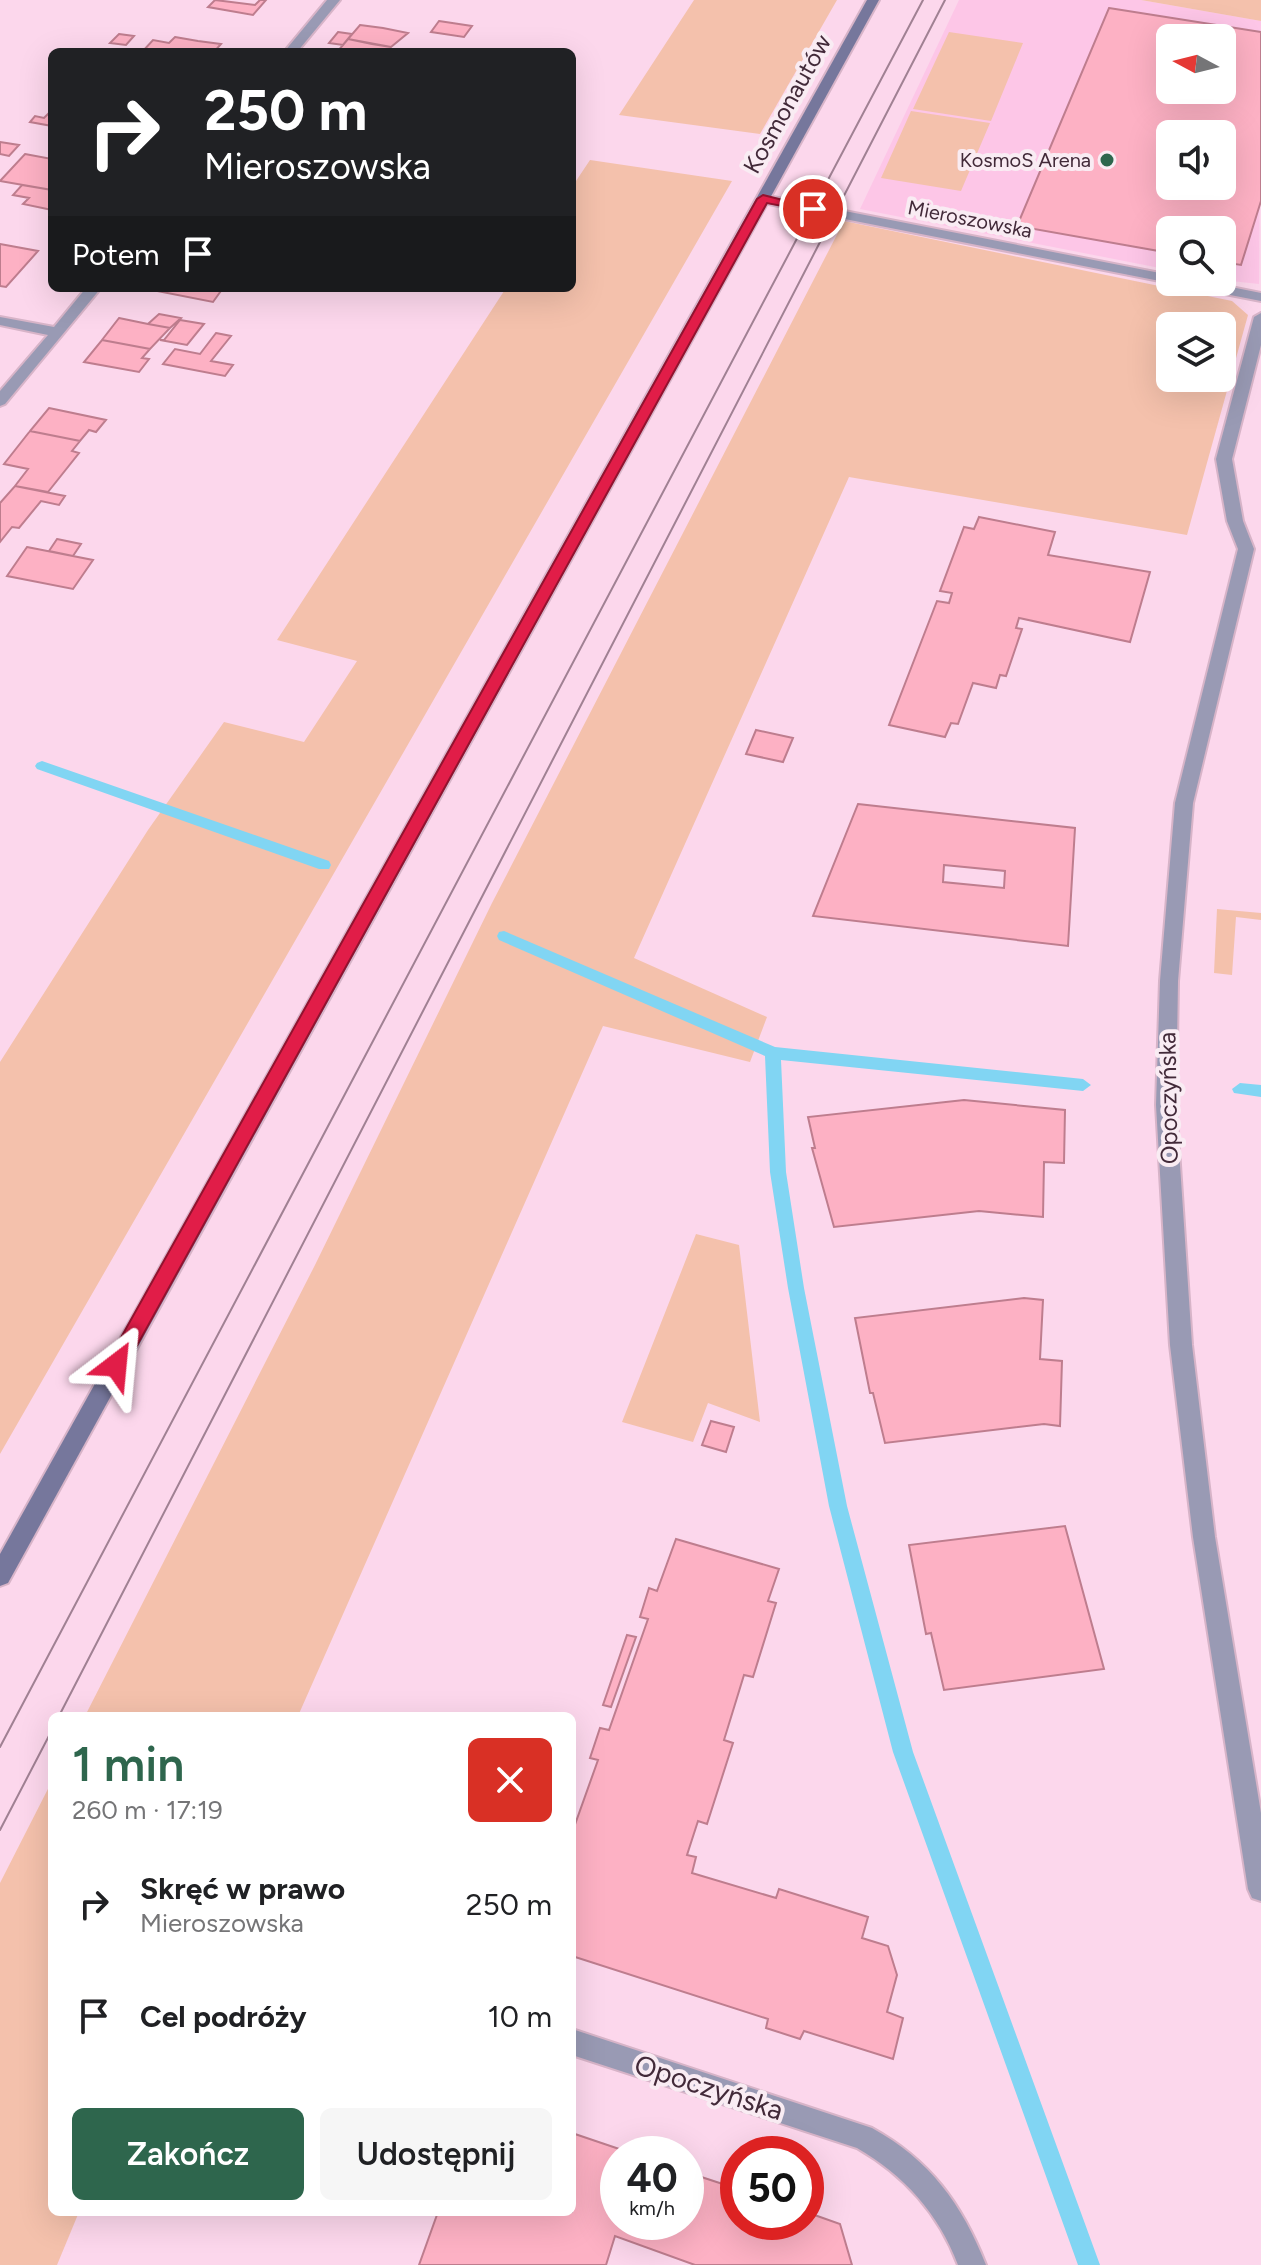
<!DOCTYPE html>
<html lang="pl">
<meta charset="utf-8">
<style>
body{margin:0;font-family:Figtree,sans-serif;background:#f6f6f6;color:#202124;height:100vh;display:flex;flex-direction:column;font-size:30px;white-space:nowrap}
*{box-sizing:border-box;margin:0}
p{font-size:26px;color:#757577}
.icon{flex:none;width:44px;height:44px;fill:none;stroke:currentColor;stroke-width:2;stroke-linecap:round;stroke-linejoin:round}
.map{position:relative;flex:1;overflow:hidden}
.side{position:absolute;left:48px;top:1712px;width:528px;height:504px;display:flex;flex-direction:column;background:#fff;border-radius:12px;box-shadow:0 8px 32px #0002}
.side>*{flex:none}
.banner{position:absolute;left:48px;top:48px;width:528px;height:244px;border-radius:12px;box-shadow:0 8px 32px #0002;background:#202124;color:#fff;overflow:hidden}
.needle{width:52px;rotate:277deg}
.controls{position:absolute;left:1156px;top:24px;display:grid;gap:16px}
.controls a{display:grid;place-items:center;width:80px;height:80px;border-radius:12px;background:#fff;box-shadow:0 8px 32px #0002;font-size:40px}
.speed{position:absolute;left:600px;top:2136px;display:flex;gap:16px;font-size:40px;font-weight:700;text-align:center}
.speed>*{display:grid;place-content:center;width:104px;height:104px;border-radius:50%;background:#fff;box-shadow:0 8px 32px #0002;line-height:1}
.speed small{font-size:20px;font-weight:400}
.speed .limit{border:12px solid #d22;background:#fff;color:#111}
.pin{position:absolute;display:grid;place-items:center;width:68px;height:68px;color:#fff;margin:-34px;border:4px solid #fff;border-radius:50%;box-shadow:0 2px 8px #0007}
.me{position:absolute;width:88px;margin:-44px;rotate:29deg;stroke-linejoin:round;filter:drop-shadow(0 0 6px #0008)}
.turn{display:flex;align-items:center;gap:28px;height:168px;padding:0 24px;font-size:36px}
.turn .icon{width:104px;height:104px;stroke-width:2.5}
.turn b{display:block;font-size:56px;line-height:68px}
.then{display:flex;align-items:center;height:76px;padding:0 24px;background:#0003;gap:16px;font-size:30px}
.round{display:grid;place-items:center;flex:none;width:84px;height:84px;border-radius:12px;background:#f6f6f6}
.summary{display:flex;align-items:center;justify-content:space-between;height:136px;padding:0 24px}
h1{font-size:48px;font-weight:600;line-height:60px;color:#2e664d}
.primary-button{display:flex;gap:16px;margin-top:auto;padding:16px 24px}
.primary-button a{flex:1;height:92px;border-radius:12px;background:#2e664d;color:#fff;font-size:32px;font-weight:600;line-height:92px;text-align:center}
.primary-button a+a{background:#f6f6f6;color:#202124}
ul{padding:0;list-style:none}
li{display:flex;align-items:center;gap:24px;height:112px;padding:0 24px}
li div{flex:1}
li b{display:block;font-size:30px}
li em{font-style:normal}
.map>svg:first-child{display:block}
</style>
<div class="map">
<svg width="1261" height="2265" viewBox="0 0 1261 2265">
<rect width="100%" height="100%" fill="#fcd7ec"/>
<path fill="#fdc6e7" fill-rule="evenodd" d="M 959,0 L 1141,0 L 1261,21 L 1259,284 L 1222,280 L 1222,230 L 1170,230 L 1170,270 L 860,209 ZM 1170,38 L 1222,38 L 1222,90 L 1170,90 ZM 1170,134 L 1222,134 L 1222,186 L 1170,186 Z"/>
<path fill="#f4c1ac" fill-rule="evenodd" d="M 694,0 L 837,0 L 760,134 L 619,115 Z
M 1141,0 L 1261,0 L 1261,21 Z
M 949,32 L 1023,43 L 991,121 L 913,109 Z
M 911,111 L 990,123 L 961,191 L 881,178 Z
M 590,160 L 732,181 L 0,1454 L 0,1062 L 148,830 L 224,722 L 304,742 L 357,661 L 277,640 L 506,288 L 572,288 L 572,187 Z
M 844,221 L 1232,301 L 1248,315 L 1187,535 L 849,477 L 634,958 L 767,1017 L 750,1062 L 603,1026 L 298,1716 L 85,1716 L 315,1265 L 492,903 ZM 1170,326 L 1222,326 L 1222,378 L 1170,378 Z
M 1217,909 L 1261,913 L 1261,920 L 1236,917 L 1232,975 L 1214,973 Z
M 696,1234 L 739,1245 L 760,1422 L 708,1403 L 693,1442 L 622,1422 Z
M 52,1781 L 52,2212 L 79,2212 L 57,2265 L 0,2265 L 0,1883 Z"/>
<g fill="none" stroke-linecap="round" stroke-linejoin="round">
<path fill="#81d5f3" fill-rule="evenodd" d="M 42,761 L 329,861 L 331,865 L 329,869 L 319,869 L 37,769 L 35,766 L 37,763 Z
M 504,931 L 775,1047 L 1083,1079 L 1091,1085 L 1083,1091 L 781,1060 L 786,1172 L 804,1288 L 847,1506 L 913,1752 L 1100,2265 L 1078,2265 L 893,1752 L 829,1506 L 788,1288 L 770,1172 L 765,1056 L 499,940 L 497,936 L 499,932 Z
M 1240,1083 L 1261,1085 L 1261,1097 L 1234,1093 L 1232,1089 Z"/>
</g>
<path fill="#fdb1c4" stroke="#be7d8e" stroke-width="2" fill-rule="evenodd" d="M 215,0 L 255,5 L 260,0 L 266,0 L 253,15 L 208,7 Z
M 1109,8 L 1261,32 L 1261,201 L 1241,265 L 1222,262 L 1222,230 L 1170,230 L 1170,253 L 1017,226 ZM 1170,38 L 1222,38 L 1222,90 L 1170,90 ZM 1170,134 L 1222,134 L 1222,186 L 1170,186 Z
M 439,21 L 472,26 L 464,37 L 431,32 Z
M 360,25 L 383,28 L 408,33 L 391,47 L 348,39 Z
M 338,32 L 352,34 L 343,45 L 329,43 Z
M 119,34 L 134,36 L 126,45 L 110,43 Z
M 175,37 L 198,41 L 221,44 L 214,52 L 142,52 L 153,40 L 169,43 Z
M 348,39 L 372,44 L 391,47 L 387,52 L 337,52 Z
M 52,110 L 52,126 L 30,122 L 35,116 L 44,118 Z
M 0,142 L 19,145 L 9,156 L 0,154 Z
M 25,154 L 52,159 L 52,190 L 0,181 Z
M 22,185 L 52,190 L 52,210 L 23,204 L 29,198 L 13,195 Z
M 0,244 L 38,251 L 6,287 L 0,286 Z
M 142,288 L 223,288 L 213,302 Z
M 159,314 L 181,318 L 170,328 L 148,324 Z
M 119,318 L 148,324 L 170,328 L 150,349 L 102,340 Z
M 180,320 L 204,324 L 187,345 L 160,340 L 164,340 Z
M 216,333 L 231,336 L 211,361 L 233,365 L 225,376 L 163,364 L 175,349 L 200,354 Z
M 102,340 L 150,349 L 142,358 L 149,359 L 139,372 L 84,362 Z
M 49,408 L 106,420 L 96,432 L 89,430 L 80,441 L 30,431 Z
M 30,431 L 80,441 L 72,451 L 79,453 L 48,492 L 15,486 L 28,469 L 4,464 Z
M 15,486 L 65,496 L 59,505 L 41,501 L 19,528 L 12,527 L 0,542 L 0,503 Z
M 979,517 L 1055,532 L 1048,555 L 1150,572 L 1130,642 L 1019,618 L 1016,628 L 1022,629 L 1006,676 L 1000,675 L 996,688 L 973,683 L 958,724 L 951,723 L 945,737 L 889,725 L 937,601 L 949,603 L 952,593 L 940,591 L 964,527 L 974,529 Z
M 57,539 L 81,544 L 73,556 L 49,551 Z
M 27,547 L 93,560 L 73,589 L 7,576 Z
M 756,730 L 793,738 L 783,762 L 746,754 Z
M 858,804 L 1075,828 L 1068,946 L 813,916 ZM 944,865 L 1005,871 L 1004,888 L 943,882 Z
M 964,1100 L 1065,1110 L 1064,1163 L 1044,1162 L 1043,1217 L 979,1211 L 834,1227 L 812,1148 L 815,1148 L 808,1117 Z
M 1024,1298 L 1043,1300 L 1040,1359 L 1062,1361 L 1060,1426 L 1044,1424 L 885,1443 L 873,1393 L 870,1393 L 855,1318 Z
M 711,1421 L 734,1427 L 726,1452 L 702,1445 Z
M 1065,1526 L 1104,1669 L 944,1690 L 931,1633 L 926,1634 L 909,1545 Z
M 676,1539 L 779,1569 L 768,1601 L 776,1603 L 753,1677 L 744,1675 L 724,1740 L 733,1743 L 707,1824 L 698,1821 L 687,1855 L 696,1857 L 692,1873 L 776,1898 L 779,1889 L 868,1917 L 862,1938 L 888,1946 L 897,1975 L 887,2012 L 903,2018 L 893,2059 L 804,2031 L 800,2039 L 766,2028 L 768,2019 L 572,1956 L 572,1833 L 598,1760 L 590,1758 L 600,1728 L 609,1730 L 648,1619 L 640,1617 L 649,1588 L 657,1591 Z
M 627,1635 L 636,1637 L 611,1707 L 603,1705 Z
M 572,2133 L 634,2154 L 618,2154 L 618,2222 L 686,2222 L 686,2172 L 738,2189 L 738,2222 L 806,2222 L 806,2212 L 840,2224 L 852,2265 L 695,2265 L 615,2236 L 606,2265 L 419,2265 L 438,2212 L 572,2212 Z"/>
<g fill="none" stroke-linecap="round" stroke-linejoin="round">
<defs>
<path id="minor" d="M 327,0 L 340,0 L 297,52 L 284,52 Z
M 763,195 L 1170,275 L 1170,282 L 1175,282 L 1170,283 L 758,202 L 758,196 Z
M 1177,282 L 1206,282 L 1261,293 L 1261,301 L 1184,286 Z
M 86,288 L 101,288 L 5,404 L 0,406 L 0,391 L 48,335 L 0,325 L 0,317 L 54,327 Z
M 1261,313 L 1261,345 L 1232,459 L 1243,521 L 1254,549 L 1193,803 L 1178,981 L 1176,1105 L 1192,1345 L 1215,1537 L 1261,1813 L 1261,1901 L 1252,1898 L 1248,1889 L 1193,1537 L 1170,1345 L 1156,1105 L 1160,981 L 1175,803 L 1238,549 L 1227,521 L 1216,459 L 1254,317 Z
M 572,2029 L 872,2128 C 930,2160 962,2204 986,2265 L 958,2265 C 939,2214 904,2175 857,2148 L 572,2055 Z"/>
<path id="secondary" d="M 867,0 L 879,0 L 8,1583 L 0,1586 L 0,1554 Z"/>
</defs>
<use href="#minor" stroke="#d7b4c8" stroke-width="4"/>
<use href="#secondary" stroke="#d7b4c8" stroke-width="4"/>
<use href="#minor" fill="#999ab4" fill-rule="evenodd"/>
<use href="#secondary" fill="#76779c" fill-rule="evenodd"/>
<path stroke="#a08193" stroke-width="2" d="M 59,1716 L 945,0
M 0,1747 L 923,0
M 0,1830 L 52,1730"/>
</g>
<path fill="#e11d48" stroke="#92132f" stroke-width="2" d="M 763,195 L 819,209 L 813,212 L 767,203 L 123,1371 L 116,1373 L 109,1371 L 106,1365 L 109,1359 L 757,199 Z"/>
<circle fill="#2e664d" stroke="#f9ecf3" stroke-width="3" cx="1107" cy="160" r="8"/>
<g text-anchor="middle" dominant-baseline="central" stroke-width="8" stroke-linejoin="round" paint-order="stroke">
<g font-size="20" fill="#422a39" stroke="#f9ecf3" text-anchor="end">
<text x="1091" y="160">KosmoS Arena</text>
</g>
<g font-size="20" fill="#422a39" stroke="#f9ecf3">
<text transform="translate(970 219) rotate(11)">Mieroszowska</text>
</g>
<g font-size="24" fill="#422a39" stroke="#f9ecf3">
<text transform="translate(787 104) rotate(-61)">Kosmonautów</text>
<text transform="translate(1168 1098) rotate(-91)">Opoczyńska</text>
</g>
<g font-size="28" fill="#422a39" stroke="#f9ecf3">
<text transform="translate(709 2087) rotate(18)">Opoczyńska</text>
</g>
</g>
</svg>
<div class="controls">
<a><svg class="needle" viewBox="-14 -14 28 28"><path d="M0-13l5 13h-10z" fill="#e53935"/><path d="M0 13l5-13h-10z" fill="#757577"/></svg></a>
<a><svg class="icon" aria-label="sound" viewBox="0 0 24 24"><path d="M4 9h4l5-4v14l-5-4H4zM17 9q2 3 0 6"/></svg></a>
<a><svg class="icon" aria-label="search" viewBox="0 0 24 24"><circle cx="10" cy="10" r="6"/><path d="M15 15l6 6"/></svg></a>
<a><svg class="icon" aria-label="layers" viewBox="0 0 24 24"><path d="M12 4l9 5-9 5-9-5zM3 14l9 5 9-5"/></svg></a>
</div>
<div class="speed"><div>40<small>km/h</small></div><div class="limit">50</div></div>
<div class="pin" style="left:813px;top:209px;background:#d93025"><svg class="icon" aria-label="arrive" viewBox="0 0 24 24"><path d="M6 21V4h12l-3 4 3 4H6"/></svg></div>
<svg class="me" style="left:116px;top:1365px" viewBox="-20 -20 40 40"><path d="M0-17L14 15 0 8-14 15z" fill="#e11d48" stroke="#fff" stroke-width="4"/></svg>
<div class="banner">
<div class="turn"><svg class="icon" aria-label="right" viewBox="0 0 24 24"><path d="M7 20v-9h11M14 6l5 5-5 5"/></svg><div><b>250 m</b>Mieroszowska</div></div>
<div class="then">Potem<svg class="icon" aria-label="arrive" viewBox="0 0 24 24"><path d="M6 21V4h12l-3 4 3 4H6"/></svg></div>
</div>
<section class="side">
<div class="summary"><div><h1>1 min</h1><p>260 m · 17:19</p></div><a class="round" style="background:#d93025;color:#fff"><svg class="icon" aria-label="close" viewBox="0 0 24 24"><path d="M6 6l12 12M18 6L6 18"/></svg></a></div>
<ul>
<li><svg class="icon" aria-label="right" viewBox="0 0 24 24"><path d="M7 20v-9h11M14 6l5 5-5 5"/></svg><div><b>Skręć w prawo</b><p>Mieroszowska</p></div><em>250 m</em></li>
<li><svg class="icon" aria-label="arrive" viewBox="0 0 24 24"><path d="M6 21V4h12l-3 4 3 4H6"/></svg><div><b>Cel podróży</b></div><em>10 m</em></li>
</ul>
<div class="primary-button"><a>Zakończ</a><a>Udostępnij</a></div>
</section>
</div>
